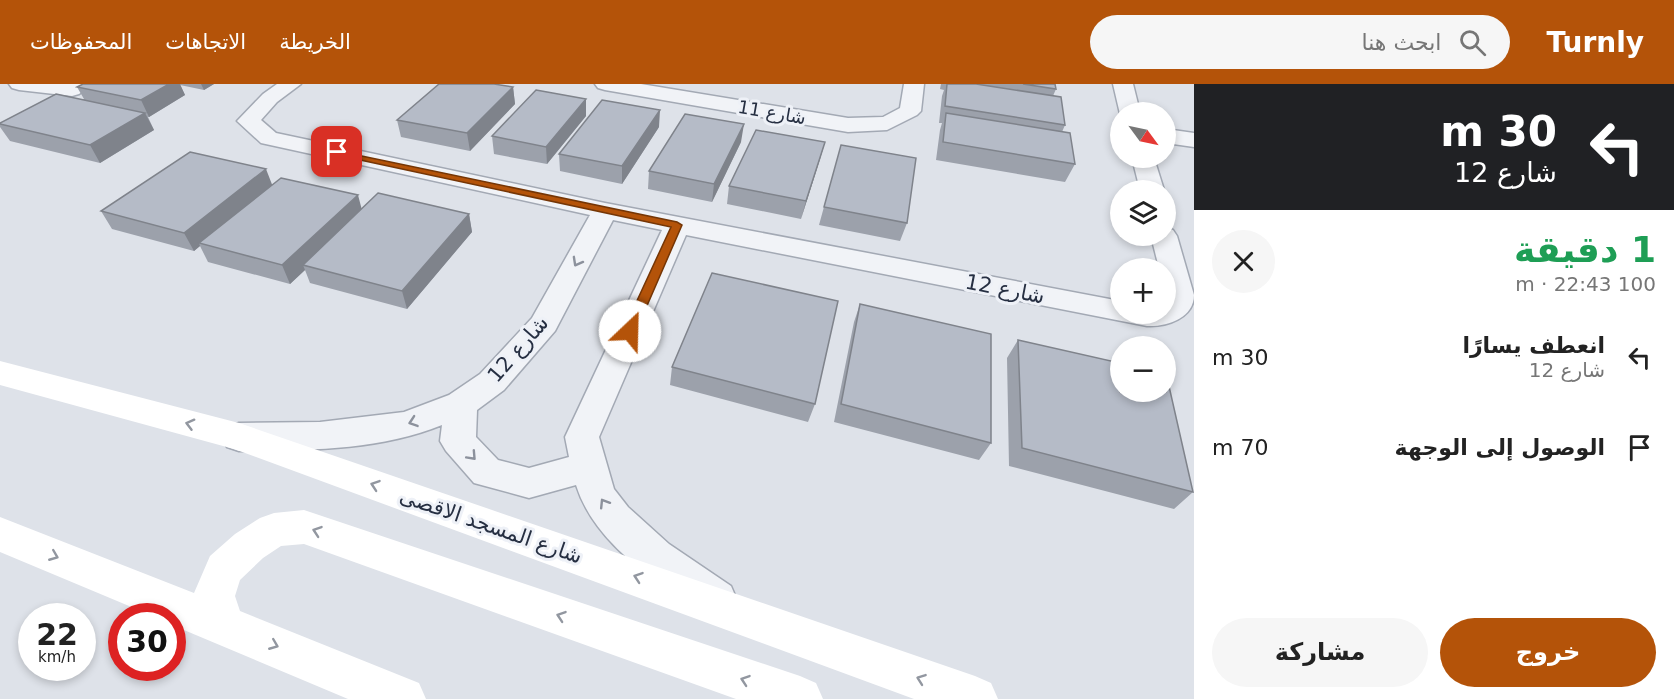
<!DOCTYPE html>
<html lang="ar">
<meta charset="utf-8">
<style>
body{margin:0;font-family:"DejaVu Sans",Cairo,sans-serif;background:#f6f6f6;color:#222;direction:rtl;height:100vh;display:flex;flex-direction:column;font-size:22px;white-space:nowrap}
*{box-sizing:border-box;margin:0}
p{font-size:20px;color:#767676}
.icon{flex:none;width:33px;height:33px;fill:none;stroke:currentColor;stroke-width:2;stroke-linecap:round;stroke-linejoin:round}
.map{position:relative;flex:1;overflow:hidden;direction:ltr}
.sheet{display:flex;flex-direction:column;background:#fff;width:480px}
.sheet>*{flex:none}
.guide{background:#202124;color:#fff;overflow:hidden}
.needle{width:39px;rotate:123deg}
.buttons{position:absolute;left:1110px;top:18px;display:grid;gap:12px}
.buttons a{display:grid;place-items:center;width:66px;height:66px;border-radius:50%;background:#fff;box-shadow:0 3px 9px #0003;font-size:30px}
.speed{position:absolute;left:18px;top:519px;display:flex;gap:12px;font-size:30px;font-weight:700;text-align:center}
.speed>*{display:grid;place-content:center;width:78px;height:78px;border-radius:50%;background:#fff;box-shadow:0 3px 9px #0003;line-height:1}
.speed small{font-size:15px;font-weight:400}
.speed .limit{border:9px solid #d22;background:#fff;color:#111}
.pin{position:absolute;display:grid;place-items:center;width:51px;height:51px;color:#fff;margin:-26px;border-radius:12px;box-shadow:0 3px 9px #0006}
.me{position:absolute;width:66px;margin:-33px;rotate:24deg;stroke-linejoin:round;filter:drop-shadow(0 0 4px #0008)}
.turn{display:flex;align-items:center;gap:21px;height:126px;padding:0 18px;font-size:27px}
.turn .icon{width:78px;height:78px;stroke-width:2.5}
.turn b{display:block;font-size:42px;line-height:51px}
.round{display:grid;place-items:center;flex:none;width:63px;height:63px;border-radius:32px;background:#f6f6f6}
.head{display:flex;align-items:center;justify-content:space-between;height:102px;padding:0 18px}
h1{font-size:36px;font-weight:600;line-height:45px;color:#1e9e55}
.cta{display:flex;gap:12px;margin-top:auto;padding:12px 18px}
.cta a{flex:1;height:69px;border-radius:36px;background:#b45309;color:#fff;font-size:24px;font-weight:600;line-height:69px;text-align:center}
.cta a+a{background:#f6f6f6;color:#222}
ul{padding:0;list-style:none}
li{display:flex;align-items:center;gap:18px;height:90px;padding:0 18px}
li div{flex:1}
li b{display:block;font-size:22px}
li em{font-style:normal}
header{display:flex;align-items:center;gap:36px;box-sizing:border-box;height:84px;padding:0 30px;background:#b45309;color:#fff}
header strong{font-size:28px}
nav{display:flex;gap:33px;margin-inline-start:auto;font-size:21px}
.search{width:420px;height:54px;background:#f6f6f6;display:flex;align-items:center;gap:15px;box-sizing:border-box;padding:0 21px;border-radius:33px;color:#767676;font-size:22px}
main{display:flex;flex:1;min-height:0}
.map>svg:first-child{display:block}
</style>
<header>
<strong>Turnly</strong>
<div class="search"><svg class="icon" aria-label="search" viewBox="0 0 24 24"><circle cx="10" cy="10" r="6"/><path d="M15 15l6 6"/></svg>ابحث هنا</div>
<nav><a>الخريطة</a><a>الاتجاهات</a><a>المحفوظات</a></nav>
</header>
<main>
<section class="sheet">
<div class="guide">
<div class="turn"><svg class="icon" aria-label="left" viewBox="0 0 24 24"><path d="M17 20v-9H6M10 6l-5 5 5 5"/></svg><div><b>30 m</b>شارع 12</div></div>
</div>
<div class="head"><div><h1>1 دقيقة</h1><p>100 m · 22:43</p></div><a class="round"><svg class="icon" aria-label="close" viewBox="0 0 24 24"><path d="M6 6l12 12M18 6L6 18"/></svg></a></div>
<ul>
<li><svg class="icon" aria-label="left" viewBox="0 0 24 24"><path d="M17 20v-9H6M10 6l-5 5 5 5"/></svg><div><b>انعطف يسارًا</b><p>شارع 12</p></div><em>30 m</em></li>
<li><svg class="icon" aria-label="arrive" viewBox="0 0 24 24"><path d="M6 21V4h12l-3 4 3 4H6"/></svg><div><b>الوصول إلى الوجهة</b></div><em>70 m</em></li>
</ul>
<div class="cta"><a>خروج</a><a>مشاركة</a></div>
</section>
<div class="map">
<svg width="1194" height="615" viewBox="0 0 1194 615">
<rect width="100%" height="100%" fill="#dee2e9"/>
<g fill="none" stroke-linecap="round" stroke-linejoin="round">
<defs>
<path id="street" d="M 9,0 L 92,0 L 79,10 L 72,12 L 19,6 L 12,4 Z
M 277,0 L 301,0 L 277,18 L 261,36 L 276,49 L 605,119 L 1120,217 L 1120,230 L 1166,230 L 1166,184 L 1159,184 L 1151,152 L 1166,152 L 1166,144 L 1173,146 L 1177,152 L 1194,211 C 1194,234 1167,243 1147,242 L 686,151 L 599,353 L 614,405 L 628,423 L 669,460 L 731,502 L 737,516 L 731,530 L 716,536 C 698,529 684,518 669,507 C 631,479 591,448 576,401 L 529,414 L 474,399 L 446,367 L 440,357 L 442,341 C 378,367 307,366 239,367 L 227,363 L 222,353 L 227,343 L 239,339 L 320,338 L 404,328 L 449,311 L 480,290 L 532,234 L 590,131 L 261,59 L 237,37 L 263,10 ZM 613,136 L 662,146 L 565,353 L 569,373 L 529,384 L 498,376 L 476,353 L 477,326 L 504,306 L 555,247 Z
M 595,0 L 641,0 L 848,34 L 883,33 L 900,24 L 904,0 L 924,0 L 921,27 L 917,31 L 887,46 L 848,48 L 605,6 L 598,4 Z
M 1113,0 L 1133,0 L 1140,28 L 1120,30 Z
M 1166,45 L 1194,49 L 1194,63 L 1166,59 Z
M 1132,74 L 1154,74 L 1164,106 L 1140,106 Z"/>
</defs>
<use href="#street" stroke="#a3a9b4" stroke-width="3"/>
<use href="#street" fill="#f1f3f7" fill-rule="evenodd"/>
<path fill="#fff" fill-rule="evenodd" d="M 0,277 L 239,339 L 975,592 L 991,599 L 998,615 L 914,615 L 234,365 L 0,301 Z
M 304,426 L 800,592 L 816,599 L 823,615 L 736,615 L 304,460 L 281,462 L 263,474 L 240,496 L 235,512 L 240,527 L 419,599 L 426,615 L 348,615 L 172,541 L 172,532 L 153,532 L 0,468 L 0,433 L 194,509 L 210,472 L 235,450 L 260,434 L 274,429 Z"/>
</g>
<path fill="#9ca1ab" d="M 83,0 L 214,0 L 204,6 L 180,1 L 185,11 L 149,33 L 148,33 L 154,46 L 100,79 L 10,57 L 0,43 L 0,39 L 84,15 L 77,3 Z
M 941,0 L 1055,0 L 1056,5 L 1053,12 L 1065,41 L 1062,48 L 1075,80 L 1065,98 L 936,76 L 940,46 L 942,39 L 939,39 L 942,12 L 944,6 L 940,5 Z
M 513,3 L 515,20 L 470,67 L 401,53 L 397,36 Z
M 586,32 L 547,80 L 494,70 L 492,52 Z
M 659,43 L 622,100 L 560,87 L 559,70 Z
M 741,58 L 712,118 L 648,105 L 649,87 Z
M 825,58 L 820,75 L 801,135 L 727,120 L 729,102 Z
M 841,61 L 907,139 L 900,157 L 819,141 Z
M 272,101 L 362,125 L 469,130 L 472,148 L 407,225 L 310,199 L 305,186 L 290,200 L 208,178 L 200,162 L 194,167 L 112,145 L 101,127 Z
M 860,220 L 991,359 L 979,376 L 834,338 L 854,238 Z
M 1018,256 L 1193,408 L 1174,425 L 1009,382 L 1007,274 Z
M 672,283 L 815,320 L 808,338 L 670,301 Z"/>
<path fill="#7f838b" d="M 169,0 L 180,0 L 185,11 L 149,33 L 141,16 Z
M 201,0 L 214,0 L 204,6 Z
M 513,3 L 515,20 L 470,67 L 467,49 Z
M 586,15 L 586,32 L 547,80 L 546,63 Z
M 660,26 L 659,43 L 622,100 L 622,82 Z
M 145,29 L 154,46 L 100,79 L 90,61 Z
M 744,40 L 741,58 L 712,118 L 714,100 Z
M 825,58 L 820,75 L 801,135 L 806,117 Z
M 266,85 L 273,103 L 199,159 L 200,162 L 194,167 L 184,149 Z
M 358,111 L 363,130 L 303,181 L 305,186 L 290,200 L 282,181 Z
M 469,130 L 472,148 L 407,225 L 402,207 Z"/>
<path fill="#b5bbc7" stroke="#7f838b" stroke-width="1.5" d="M 83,0 L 169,0 L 141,16 L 77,3 Z
M 439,0 L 494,0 L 513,3 L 467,49 L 397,36 Z
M 947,0 L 976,0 L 1061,13 L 1065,41 L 945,22 Z
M 1023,0 L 1055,0 L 1056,5 Z
M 536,6 L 586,15 L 546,63 L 492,52 Z
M 56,10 L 145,29 L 90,61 L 0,40 L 0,39 Z
M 602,16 L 660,26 L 622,82 L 559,70 Z
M 946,29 L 1070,49 L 1075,80 L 943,58 Z
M 685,30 L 744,40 L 714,100 L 649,87 Z
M 756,46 L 825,58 L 806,117 L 729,102 Z
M 841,61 L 916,74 L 907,139 L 824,123 Z
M 190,68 L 266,85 L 184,149 L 101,127 Z
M 281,94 L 358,111 L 282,181 L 199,159 Z
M 378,109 L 469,130 L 402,207 L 303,181 Z
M 712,189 L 838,217 L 815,320 L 672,283 Z
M 860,220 L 991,250 L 991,359 L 841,320 Z
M 1018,256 L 1120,279 L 1120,308 L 1166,308 L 1166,289 L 1193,408 L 1022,364 Z"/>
<defs><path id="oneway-chevron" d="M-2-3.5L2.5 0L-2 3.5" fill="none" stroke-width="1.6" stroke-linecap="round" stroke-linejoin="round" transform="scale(1.5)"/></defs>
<g stroke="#8c919c">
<use href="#oneway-chevron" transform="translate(577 178) rotate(119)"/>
<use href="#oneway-chevron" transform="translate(413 338) rotate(161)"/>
<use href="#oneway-chevron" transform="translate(472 372) rotate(47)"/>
<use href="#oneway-chevron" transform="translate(604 419) rotate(-122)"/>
</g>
<g stroke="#9297a0">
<use href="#oneway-chevron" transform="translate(190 340) rotate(-165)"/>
<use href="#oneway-chevron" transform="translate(375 401) rotate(-161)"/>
<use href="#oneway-chevron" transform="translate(317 447) rotate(-161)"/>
<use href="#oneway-chevron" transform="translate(54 472) rotate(22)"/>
<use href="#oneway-chevron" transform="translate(638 493) rotate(-161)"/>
<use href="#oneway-chevron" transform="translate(561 532) rotate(-161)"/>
<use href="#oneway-chevron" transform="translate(274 561) rotate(22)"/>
<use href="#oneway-chevron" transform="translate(921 595) rotate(-160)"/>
<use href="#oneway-chevron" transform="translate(745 596) rotate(-161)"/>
</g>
<path fill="#b45309" stroke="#753606" stroke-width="1.5" d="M 333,66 L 677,138 L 682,141 L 636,247 L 630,252 L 623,247 L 671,143 L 337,71 L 332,68 Z"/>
<g text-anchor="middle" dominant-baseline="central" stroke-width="6" stroke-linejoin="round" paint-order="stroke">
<g font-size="18" fill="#262f42" stroke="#eef1f7">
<text transform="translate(772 28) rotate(10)">شارع 11</text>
</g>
<g font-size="21" fill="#262f42" stroke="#eef1f7">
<text transform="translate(1005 205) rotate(11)">شارع 12</text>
<text transform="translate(518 265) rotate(-49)">شارع 12</text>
<text transform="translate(491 442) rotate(19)">شارع المسجد الاقصى</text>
</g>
</g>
</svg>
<div class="buttons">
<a><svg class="needle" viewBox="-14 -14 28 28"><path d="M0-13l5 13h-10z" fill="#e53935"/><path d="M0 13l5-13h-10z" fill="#767676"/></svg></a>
<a><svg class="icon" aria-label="layers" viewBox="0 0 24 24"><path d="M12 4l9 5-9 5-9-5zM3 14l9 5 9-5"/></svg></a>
<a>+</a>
<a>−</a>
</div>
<div class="speed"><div>22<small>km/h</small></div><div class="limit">30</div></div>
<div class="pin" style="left:337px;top:68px;background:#d93025"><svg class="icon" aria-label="arrive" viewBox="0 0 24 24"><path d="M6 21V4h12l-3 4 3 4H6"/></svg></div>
<svg class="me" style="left:630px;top:247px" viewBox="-20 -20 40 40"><circle r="19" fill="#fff"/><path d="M0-13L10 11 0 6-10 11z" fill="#b45309"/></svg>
</div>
</main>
